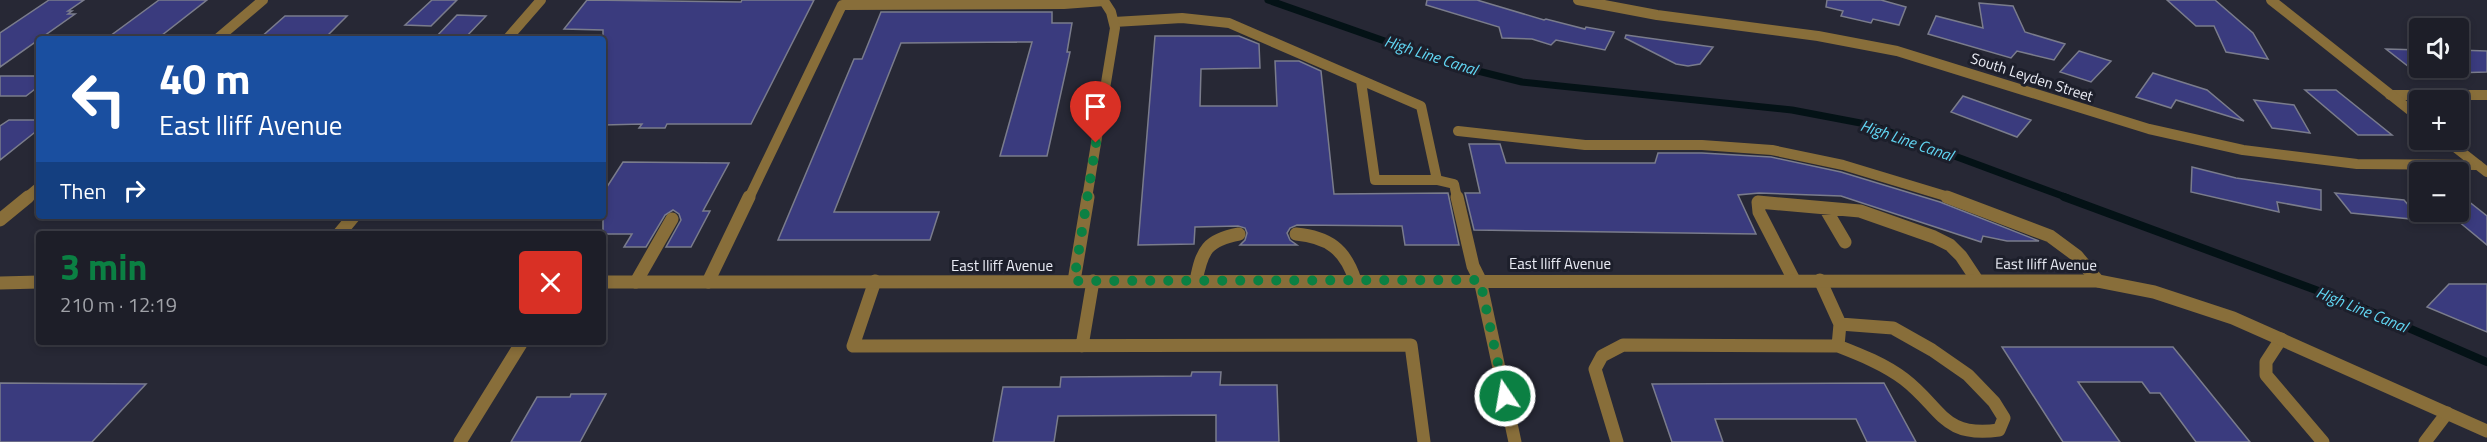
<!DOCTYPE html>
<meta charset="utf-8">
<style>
body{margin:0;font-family:"Titillium Web",sans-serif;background:#252730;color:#f1f3f6;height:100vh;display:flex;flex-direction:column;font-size:22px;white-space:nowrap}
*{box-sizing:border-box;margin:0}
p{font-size:20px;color:#a0a2a8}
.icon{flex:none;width:33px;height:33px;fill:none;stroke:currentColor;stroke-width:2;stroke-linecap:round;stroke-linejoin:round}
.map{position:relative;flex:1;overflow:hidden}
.sheet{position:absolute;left:36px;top:231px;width:570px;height:114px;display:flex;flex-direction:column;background:#1d1e28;border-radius:6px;box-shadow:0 3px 9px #0003,0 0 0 2px #3b3c45}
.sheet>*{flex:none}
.guide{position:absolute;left:36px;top:36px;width:570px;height:183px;border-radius:6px;box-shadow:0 3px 9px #0003,0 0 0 2px #3b3c45;background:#1a4fa0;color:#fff;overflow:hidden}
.tools{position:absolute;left:2409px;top:18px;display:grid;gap:12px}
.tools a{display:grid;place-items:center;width:60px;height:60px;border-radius:6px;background:#1d1e28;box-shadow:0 3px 9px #0003,0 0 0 2px #3b3c45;font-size:30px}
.pin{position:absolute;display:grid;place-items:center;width:51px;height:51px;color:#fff;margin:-62px -26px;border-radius:50% 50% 50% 0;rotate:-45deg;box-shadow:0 0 6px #0007}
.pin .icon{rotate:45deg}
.me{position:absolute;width:66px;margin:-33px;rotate:348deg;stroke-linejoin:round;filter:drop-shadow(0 0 4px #0008)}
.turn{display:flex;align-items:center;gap:21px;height:126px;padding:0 24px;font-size:27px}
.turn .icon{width:78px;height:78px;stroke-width:2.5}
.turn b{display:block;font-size:42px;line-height:51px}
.then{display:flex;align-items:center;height:57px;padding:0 24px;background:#0003;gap:12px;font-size:22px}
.round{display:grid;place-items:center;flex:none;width:63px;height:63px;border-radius:6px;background:#252730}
.overview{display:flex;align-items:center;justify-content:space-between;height:102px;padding:0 24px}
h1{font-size:36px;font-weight:700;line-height:45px;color:#0b8043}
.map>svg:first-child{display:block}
</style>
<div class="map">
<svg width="2487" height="442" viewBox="0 0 2487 442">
<rect width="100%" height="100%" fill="#272835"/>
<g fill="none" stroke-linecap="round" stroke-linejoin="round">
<path stroke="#041216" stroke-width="7" d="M 1268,0 L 1450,64 L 1522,82 L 1792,110 L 1871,125 L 2068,198"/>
<path stroke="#041216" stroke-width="8" d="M 2064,197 L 2351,303 L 2487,362"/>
</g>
<path fill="#3a3b7e" stroke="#7a7c8c" stroke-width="1.5" d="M 49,0 L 84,0 L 68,11 L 72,11 L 68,14 L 75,14 L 0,67 L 0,33 Z
M 159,0 L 207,0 L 157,39 L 106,39 Z
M 432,0 L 457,0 L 431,26 L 405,25 Z
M 587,0 L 741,2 L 742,0 L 814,0 L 751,124 L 667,124 L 665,128 L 639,128 L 642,124 L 603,125 L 603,30 L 564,29 Z
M 1427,0 L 1477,0 L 1544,20 L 1546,19 L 1585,29 L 1586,27 L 1614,32 L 1605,50 L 1556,40 L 1551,45 L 1532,39 L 1502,38 L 1499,27 L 1426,5 Z
M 1827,0 L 1881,0 L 1906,7 L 1899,25 L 1873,19 L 1871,23 L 1841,16 L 1843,11 L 1826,7 Z
M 2167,0 L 2215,0 L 2253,33 L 2268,59 L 2226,52 L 2214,26 L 2196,26 Z
M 1979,3 L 2013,6 L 2025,32 L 2065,44 L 2054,60 L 2017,51 L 2011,58 L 1928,34 L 1936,16 L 1983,28 Z
M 881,12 L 1052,12 L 1052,23 L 1072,23 L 1067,52 L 1070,52 L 1047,156 L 1000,156 L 1032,42 L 901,43 L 834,212 L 939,212 L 930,240 L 778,240 L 854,59 L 862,59 Z
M 457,15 L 486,16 L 464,39 L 434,39 Z
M 285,16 L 347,16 L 326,37 L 259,39 Z
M 1626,35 L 1713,47 L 1700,64 L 1688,66 L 1676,64 L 1625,38 Z
M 1155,36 L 1239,36 L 1259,44 L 1260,68 L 1201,69 L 1200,106 L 1277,106 L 1275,61 L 1299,61 L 1321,71 L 1334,194 L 1448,193 L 1459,245 L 1405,245 L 1402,226 L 1297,225 L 1290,228 L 1287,233 L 1290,240 L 1297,245 L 1240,245 L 1245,240 L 1247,233 L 1245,228 L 1238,226 L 1195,227 L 1194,244 L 1138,245 Z
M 2386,49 L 2420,50 L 2420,68 L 2458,68 L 2458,50 L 2487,51 L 2487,72 L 2418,74 Z
M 2079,51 L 2111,61 L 2091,82 L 2060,72 Z
M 2153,73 L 2207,90 L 2244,121 L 2176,100 L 2171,108 L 2136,97 Z
M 0,76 L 39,76 L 39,86 L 26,96 L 0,96 Z
M 2305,90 L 2336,90 L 2392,135 L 2358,135 Z
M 1963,96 L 2031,120 L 2017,137 L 1951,112 Z
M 2254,100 L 2294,105 L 2310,133 L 2272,128 Z
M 9,120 L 39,120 L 39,129 L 0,160 L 0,126 Z
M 1469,144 L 1500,144 L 1506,163 L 1655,163 L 1658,153 L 1702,153 L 1771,157 L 1841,172 L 1940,202 L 2039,241 L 2007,241 L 1983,236 L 1981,242 L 1841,196 L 1759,193 L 1738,195 L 1756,234 L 1474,230 L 1465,193 L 1480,193 Z
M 623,162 L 729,163 L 703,211 L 710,211 L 691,247 L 666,247 L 681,220 L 679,214 L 673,210 L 665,215 L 646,247 L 624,247 L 632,234 L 603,234 L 603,193 Z
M 2192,167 L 2236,178 L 2321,190 L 2321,210 L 2277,202 L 2279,212 L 2191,192 Z
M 2335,193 L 2404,200 L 2421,220 L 2351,213 Z
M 2458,193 L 2487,216 L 2487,245 L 2458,221 Z
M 2449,284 L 2487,284 L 2487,332 L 2427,307 Z
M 2002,347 L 2173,347 L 2250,442 L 2196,442 L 2160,393 L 2150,393 L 2142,382 L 2078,382 L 2120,442 L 2063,442 Z
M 1192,372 L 1221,372 L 1220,385 L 1277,385 L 1279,442 L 1216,442 L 1216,415 L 1058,416 L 1054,442 L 993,442 L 1003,387 L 1060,387 L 1061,377 L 1191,376 Z
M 0,383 L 146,384 L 92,442 L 0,442 Z
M 1884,383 L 1916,442 L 1867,442 L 1856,419 L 1715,419 L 1723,442 L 1672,442 L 1652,384 Z
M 571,394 L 606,394 L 580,442 L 511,442 L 537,397 L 570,397 Z"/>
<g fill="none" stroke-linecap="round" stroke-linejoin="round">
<path stroke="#886e3a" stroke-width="10" d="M 1114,22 L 1182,18 L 1229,23 L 1421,106 L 1437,180 L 1454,184 L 1457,198
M 1361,81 L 1375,180 L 1437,180
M 1458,131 L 1585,145 L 1702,145 L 1772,150 L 1843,165 L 1952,198
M 749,198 L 842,5 L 1064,4 L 1104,1"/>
<path stroke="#886e3a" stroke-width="13" d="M 1457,197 L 1473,266 L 1480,280
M 1947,197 L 2050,236 L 2077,256 L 2098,281
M 1825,208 L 1845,242
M 1296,234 C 1328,237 1345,249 1355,280
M 1794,280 L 1759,212 L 1758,202 L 1860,211 L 1934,237 L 1950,245 L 1961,256 L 1977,280
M 875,281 L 853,346 L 1411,345 L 1424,442
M 1196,281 C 1202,250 1207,240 1239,234
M 636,282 L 672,219
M 708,282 L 749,197
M 2281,339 L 2266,362 L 2266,375 L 2323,442
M 1082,346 L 1093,281
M 1838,346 C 1861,355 1884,364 1904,379 C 1942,408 1942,438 1999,430 L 2004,418 L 1994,402 L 1968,375 L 1932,350 L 1893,328 L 1840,324
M 460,442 L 522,342
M 1617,442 L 1595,369 L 1602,356 L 1623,345 L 1838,346 L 1840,324 L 1820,280
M 2425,442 L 2447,413"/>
<path stroke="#886e3a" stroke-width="10" d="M 1578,0 L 1657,15 L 1818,36 L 1897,51 L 2149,129 L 2243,150 L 2357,164 L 2478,165
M 217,39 L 263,0
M 507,39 L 541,0
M 2390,95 L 2487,95
M 26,198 L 39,187
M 1087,198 L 1115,28 L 1111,12 L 1104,1"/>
<path stroke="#886e3a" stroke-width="13" d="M 0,220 L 28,197
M 339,234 L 354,216
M 1074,281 L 1088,197"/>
<path stroke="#886e3a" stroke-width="10" d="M 2271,0 L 2420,118
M 2446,140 L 2487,172"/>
<path stroke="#886e3a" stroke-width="13" d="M 1480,280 L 1515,442
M 603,282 L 2098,281 L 2154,292 L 2233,318 L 2487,431
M 0,283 L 39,282"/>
</g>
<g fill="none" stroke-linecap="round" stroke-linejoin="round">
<path stroke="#0b8043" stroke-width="10" stroke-dasharray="0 18" d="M 1096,143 L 1074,281 L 1480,280 L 1505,396"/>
</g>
<g text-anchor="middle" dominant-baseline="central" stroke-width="6" stroke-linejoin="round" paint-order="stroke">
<g font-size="15" fill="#ebedf6" stroke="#1d1f2b">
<text transform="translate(2032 77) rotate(18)">South Leyden Street</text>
<text x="1560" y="263">East Iliff Avenue</text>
<text transform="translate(2046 264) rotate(1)">East Iliff Avenue</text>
<text x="1002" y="265">East Iliff Avenue</text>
</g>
<g font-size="16" font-style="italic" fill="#61d7f4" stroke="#1d1f2b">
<text transform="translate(1431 55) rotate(18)">High Line Canal</text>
<text transform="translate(1907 140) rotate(19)">High Line Canal</text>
<text transform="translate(2362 309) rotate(22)">High Line Canal</text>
</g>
</g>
</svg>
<div class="tools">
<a><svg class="icon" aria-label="sound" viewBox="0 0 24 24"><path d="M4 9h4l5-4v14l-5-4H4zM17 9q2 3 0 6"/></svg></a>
<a>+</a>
<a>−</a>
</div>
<div class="pin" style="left:1096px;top:143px;background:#d93025"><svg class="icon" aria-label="arrive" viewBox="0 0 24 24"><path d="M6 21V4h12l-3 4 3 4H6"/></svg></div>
<svg class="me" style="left:1505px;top:396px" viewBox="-20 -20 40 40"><circle r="17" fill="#0b8043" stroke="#fff" stroke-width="3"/><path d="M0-11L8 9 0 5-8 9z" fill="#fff"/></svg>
<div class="guide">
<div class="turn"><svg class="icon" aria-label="left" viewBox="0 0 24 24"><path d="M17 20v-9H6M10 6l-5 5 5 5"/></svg><div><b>40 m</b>East Iliff Avenue</div></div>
<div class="then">Then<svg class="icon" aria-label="right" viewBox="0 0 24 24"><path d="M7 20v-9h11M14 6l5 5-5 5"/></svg></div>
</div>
<section class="sheet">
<div class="overview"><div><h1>3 min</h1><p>210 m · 12:19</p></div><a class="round" style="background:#d93025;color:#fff"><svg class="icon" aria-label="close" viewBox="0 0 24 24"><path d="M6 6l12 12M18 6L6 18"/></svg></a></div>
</section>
</div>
